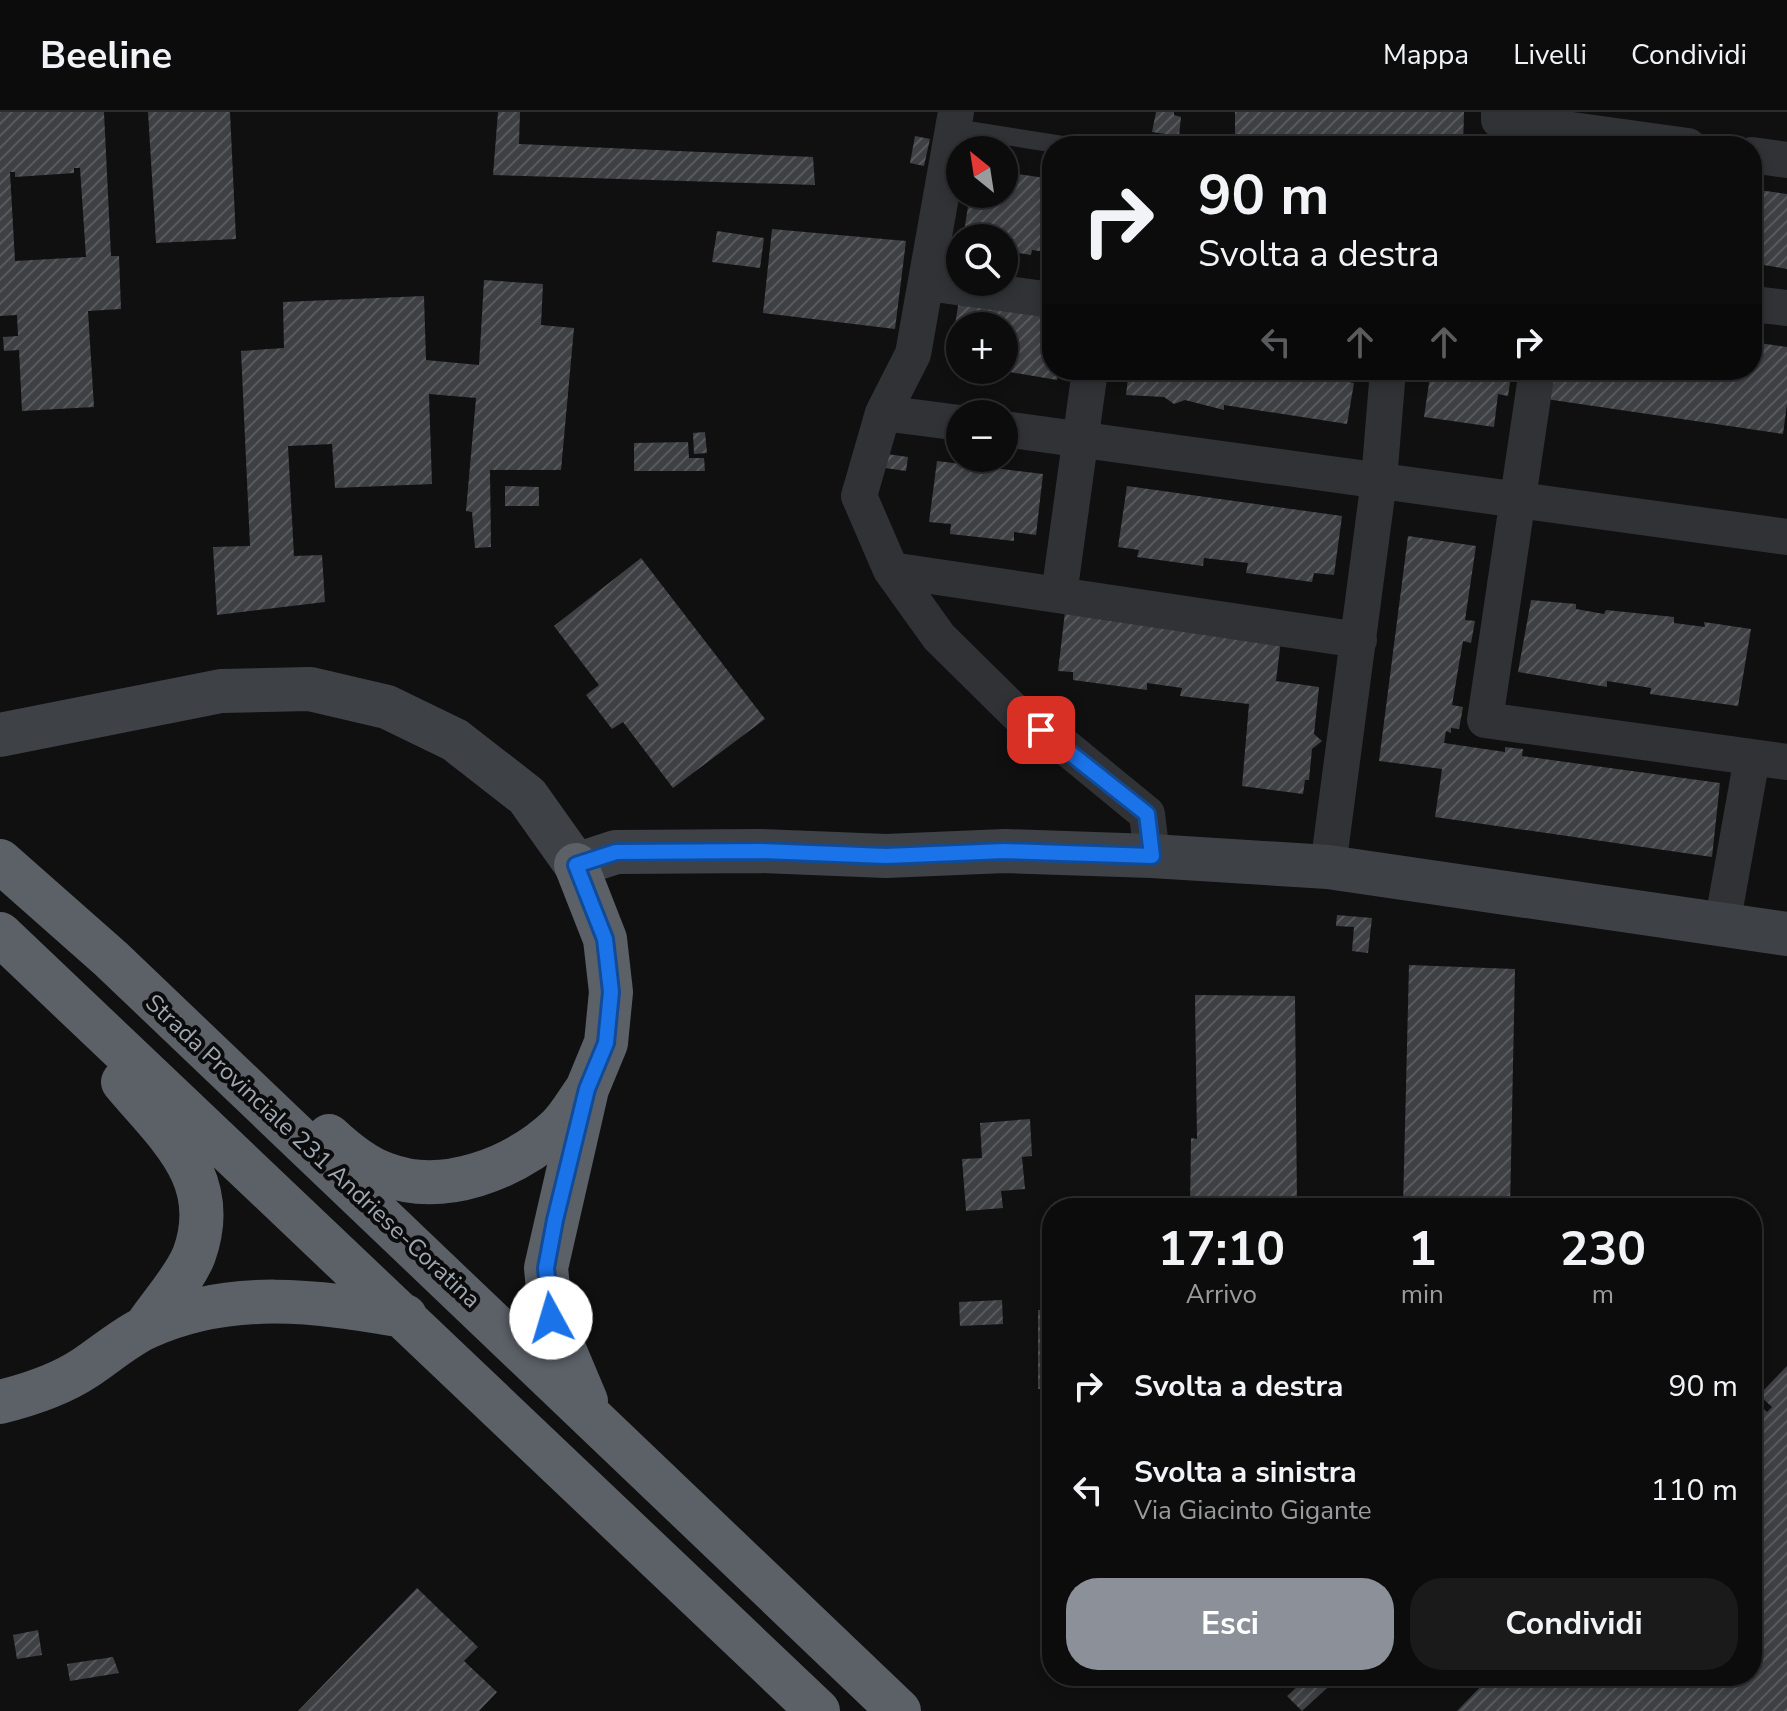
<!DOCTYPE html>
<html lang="it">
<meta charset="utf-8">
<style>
body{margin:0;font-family:"Nunito Sans",sans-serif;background:#1a1a1b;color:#f1f3f6;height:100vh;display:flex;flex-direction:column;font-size:30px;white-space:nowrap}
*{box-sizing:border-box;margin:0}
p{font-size:26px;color:#9a9b9d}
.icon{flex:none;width:44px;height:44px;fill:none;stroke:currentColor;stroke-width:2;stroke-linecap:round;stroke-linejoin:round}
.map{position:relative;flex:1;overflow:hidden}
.drawer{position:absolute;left:1042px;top:1086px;width:720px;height:488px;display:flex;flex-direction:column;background:#0c0c0d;border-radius:32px;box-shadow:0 4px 12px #0003,0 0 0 2px #2c2c2e}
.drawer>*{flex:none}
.banner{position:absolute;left:1042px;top:24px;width:720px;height:244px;border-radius:32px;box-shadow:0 4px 12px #0003,0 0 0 2px #2c2c2e;background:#0c0c0d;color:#f1f3f6;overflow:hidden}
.needle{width:52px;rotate:330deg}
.fabs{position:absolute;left:946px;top:24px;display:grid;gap:16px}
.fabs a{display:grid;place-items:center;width:72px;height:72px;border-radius:50%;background:#0c0c0d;box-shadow:0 4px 12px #0003,0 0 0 2px #2c2c2e;font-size:40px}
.pin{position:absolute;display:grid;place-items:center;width:68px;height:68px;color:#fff;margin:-34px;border-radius:16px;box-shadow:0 4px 12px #0006}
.me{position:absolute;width:88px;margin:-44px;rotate:354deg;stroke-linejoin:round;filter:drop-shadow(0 0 6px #0008)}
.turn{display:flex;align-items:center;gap:28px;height:168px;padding:0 24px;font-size:36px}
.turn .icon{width:104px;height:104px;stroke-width:2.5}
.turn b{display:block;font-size:56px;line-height:68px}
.lanes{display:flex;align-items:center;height:76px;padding:0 24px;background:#0003;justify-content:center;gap:40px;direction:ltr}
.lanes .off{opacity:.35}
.eta{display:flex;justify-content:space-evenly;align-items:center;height:136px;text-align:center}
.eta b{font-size:48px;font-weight:700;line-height:56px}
.cta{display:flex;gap:16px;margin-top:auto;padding:16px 24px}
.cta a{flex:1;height:92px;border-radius:32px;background:#8c9099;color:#fff;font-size:32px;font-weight:700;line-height:92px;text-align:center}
.cta a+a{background:#1a1a1b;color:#f1f3f6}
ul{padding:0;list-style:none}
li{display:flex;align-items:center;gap:24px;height:104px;padding:0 24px}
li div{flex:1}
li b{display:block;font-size:30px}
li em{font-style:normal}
header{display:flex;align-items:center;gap:48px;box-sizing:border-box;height:112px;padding:0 40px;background:#0c0c0d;border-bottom:2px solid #2c2c2e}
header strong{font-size:38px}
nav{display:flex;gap:44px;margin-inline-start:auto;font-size:28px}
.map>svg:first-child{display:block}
</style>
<header>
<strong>Beeline</strong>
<nav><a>Mappa</a><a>Livelli</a><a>Condividi</a></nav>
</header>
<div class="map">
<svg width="1787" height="1599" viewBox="0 0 1787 1599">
<defs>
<pattern id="building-hatch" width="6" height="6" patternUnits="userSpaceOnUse" patternTransform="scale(2)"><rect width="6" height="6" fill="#3e4044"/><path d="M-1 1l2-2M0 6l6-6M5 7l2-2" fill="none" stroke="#57595d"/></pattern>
</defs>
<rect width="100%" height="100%" fill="#101011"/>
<path fill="url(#building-hatch)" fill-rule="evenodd" d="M 0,0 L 104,0 L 111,144 L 119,144 L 121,197 L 88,199 L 94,295 L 22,299 L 19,238 L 4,239 L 3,225 L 18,224 L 17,203 L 0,204 ZM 74,56 L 80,56 L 86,145 L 15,149 L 10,60 L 15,60 L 15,65 L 74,61 Z
M 148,0 L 230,0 L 236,127 L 156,131 Z
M 498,0 L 520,0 L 519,32 L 813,45 L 815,73 L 493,63 Z
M 1156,0 L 1174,0 L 1174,3 L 1181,5 L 1179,24 L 1152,20 Z
M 1235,0 L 1464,0 L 1463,34 L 1235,34 Z
M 915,24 L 930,27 L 924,54 L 910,51 Z
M 1004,60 L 1052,67 L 1052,141 L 1032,138 L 1031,143 L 1008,139 L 1004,126 L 963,126 L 970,82 L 1004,82 Z
M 1752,77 L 1787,82 L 1787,157 L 1752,151 Z
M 772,117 L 906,129 L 895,217 L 763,201 Z
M 717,119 L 764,126 L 760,156 L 712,150 Z
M 484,168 L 543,172 L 541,213 L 574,216 L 561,358 L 490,358 L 491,435 L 475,436 L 472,400 L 466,399 L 476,286 L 429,282 L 432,372 L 335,376 L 332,332 L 288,334 L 294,444 L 322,443 L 325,490 L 217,503 L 213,435 L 250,434 L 241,239 L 284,236 L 283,190 L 424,184 L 426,248 L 479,253 Z
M 959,188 L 1052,203 L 1052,258 L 1059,258 L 1057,268 L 1004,259 L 1004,214 L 960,214 L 960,252 L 949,250 Z
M 1752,230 L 1787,235 L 1787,292 L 1783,322 L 1546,287 L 1551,258 L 1752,258 Z
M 1129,258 L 1332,258 L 1330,267 L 1354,271 L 1347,312 L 1224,293 L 1224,298 L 1185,288 L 1174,292 L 1164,285 L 1126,283 Z
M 1431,258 L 1502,258 L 1511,264 L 1508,284 L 1498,282 L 1494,315 L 1424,305 Z
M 705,320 L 707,341 L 694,342 L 693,321 Z
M 688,330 L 689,346 L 704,346 L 705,359 L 634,359 L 634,331 Z
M 887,342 L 908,345 L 906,359 L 885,356 Z
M 937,349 L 1043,362 L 1036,423 L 1014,420 L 1014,429 L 950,422 L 951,412 L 929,410 Z
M 505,374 L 539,375 L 539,394 L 505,394 Z
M 1127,374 L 1342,404 L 1334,463 L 1314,461 L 1312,470 L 1246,461 L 1248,451 L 1204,446 L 1203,454 L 1137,445 L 1139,438 L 1118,435 Z
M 1408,424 L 1476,434 L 1465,508 L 1475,509 L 1471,531 L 1463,529 L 1452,593 L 1463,595 L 1459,617 L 1451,616 L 1451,621 L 1446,619 L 1444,631 L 1505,640 L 1505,635 L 1523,637 L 1522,644 L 1720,671 L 1712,745 L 1435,705 L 1442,657 L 1379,649 Z
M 641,446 L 765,607 L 673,676 L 623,610 L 612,617 L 586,583 L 599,573 L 554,514 Z
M 1531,488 L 1576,492 L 1576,497 L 1604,502 L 1606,498 L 1674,505 L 1674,511 L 1705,515 L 1704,510 L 1751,517 L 1738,594 L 1650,582 L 1651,576 L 1607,569 L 1607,575 L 1518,560 Z
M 1065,500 L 1281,528 L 1276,569 L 1319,575 L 1314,622 L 1322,629 L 1312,637 L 1309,668 L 1305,668 L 1303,682 L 1242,674 L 1249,592 L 1180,584 L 1182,576 L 1147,571 L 1147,578 L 1073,568 L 1073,560 L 1058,559 Z
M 1337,803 L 1372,806 L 1368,841 L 1352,839 L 1354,815 L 1336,814 Z
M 1409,853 L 1515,857 L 1510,1096 L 1403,1096 Z
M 1195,883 L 1295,884 L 1297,1096 L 1190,1096 L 1191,1026 L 1197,1027 Z
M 1030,1007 L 1032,1044 L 1022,1045 L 1025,1077 L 1001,1079 L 1003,1096 L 966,1099 L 962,1047 L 982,1046 L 980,1011 Z
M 1002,1188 L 1003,1212 L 960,1214 L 959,1190 Z
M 1038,1198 L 1052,1198 L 1052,1276 L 1038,1277 Z
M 1787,1254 L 1787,1599 L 1457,1599 L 1491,1564 L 1752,1564 L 1752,1290 L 1754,1288 L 1767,1300 L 1772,1295 L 1759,1283 Z
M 417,1476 L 478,1535 L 464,1549 L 497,1580 L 479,1599 L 298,1599 Z
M 38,1518 L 42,1543 L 17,1547 L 13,1523 Z
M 113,1545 L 119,1561 L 70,1569 L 67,1552 Z
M 1309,1564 L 1340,1564 L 1302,1599 L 1287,1584 Z"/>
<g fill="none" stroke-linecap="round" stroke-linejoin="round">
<path stroke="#303236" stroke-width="18" d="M 955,16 L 1069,34"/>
<path stroke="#303236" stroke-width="36" d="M 956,0 L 913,242 L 883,301 L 859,384 L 891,458 L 939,525 L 1018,603 L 1063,633 L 1147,702 L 1152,744
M 1499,0 L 1499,8 L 1688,34
M 1752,43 L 1787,48
M 927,171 L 1052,188
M 1752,192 L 1787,196
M 1537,258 L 1485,608 L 1787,650
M 883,301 L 960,311
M 1004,317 L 1787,425
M 891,458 L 1359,528
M 1059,483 L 1090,258
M 1328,755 L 1379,368 L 1388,258
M 1722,813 L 1752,646"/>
<path stroke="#3e4247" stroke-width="44" d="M 0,623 L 221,579 L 310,577 L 387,595 L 455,628 L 527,684 L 576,753 L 616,740 L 760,739 L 886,744 L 1005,739 L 1152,744 L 1328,755 L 1787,822"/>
<path stroke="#5c6168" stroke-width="44" d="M 0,749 L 111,847 L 899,1599
M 576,753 L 605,827 L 611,880 L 606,931 L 587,977 L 546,1156 L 551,1206 L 586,1289
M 0,822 L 818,1599
M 123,970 C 167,1023 222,1066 194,1143 C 184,1168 160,1193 145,1216
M 329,1024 C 344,1038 365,1055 385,1062 C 443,1085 515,1056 558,1016 C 569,1006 578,989 587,977
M 0,1290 C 28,1283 61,1272 85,1256 C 105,1243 125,1225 147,1215 C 231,1177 317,1189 405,1204"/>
</g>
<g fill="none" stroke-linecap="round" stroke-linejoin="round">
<defs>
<path id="route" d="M 551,1206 L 546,1156 L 555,1108 L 587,977 L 606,931 L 611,880 L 605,827 L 576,753 L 616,740 L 760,739 L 886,744 L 1005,739 L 1152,744 L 1147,702 L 1041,618"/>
</defs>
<use href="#route" stroke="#114b97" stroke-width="20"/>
<use href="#route" stroke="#1a73e8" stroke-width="14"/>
</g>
<g text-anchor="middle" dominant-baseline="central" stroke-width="8" stroke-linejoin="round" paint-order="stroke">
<g font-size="24" fill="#9fa9b3" stroke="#0b0b0c">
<text transform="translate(313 1039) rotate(43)">Strada Provinciale 231 Andriese-Coratina</text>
</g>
</g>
</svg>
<div class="fabs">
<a><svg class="needle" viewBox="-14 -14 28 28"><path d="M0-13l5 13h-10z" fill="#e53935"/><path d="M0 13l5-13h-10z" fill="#9a9b9d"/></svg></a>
<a><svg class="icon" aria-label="search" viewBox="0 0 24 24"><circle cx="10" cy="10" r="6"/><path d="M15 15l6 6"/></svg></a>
<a>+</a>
<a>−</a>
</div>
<div class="pin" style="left:1041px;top:618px;background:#d93025"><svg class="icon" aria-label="arrive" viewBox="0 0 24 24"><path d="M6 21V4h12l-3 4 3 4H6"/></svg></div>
<svg class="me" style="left:551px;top:1206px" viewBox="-20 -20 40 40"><circle r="19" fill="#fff"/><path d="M0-13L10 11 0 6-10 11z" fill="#1a73e8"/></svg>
<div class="banner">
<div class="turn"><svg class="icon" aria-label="right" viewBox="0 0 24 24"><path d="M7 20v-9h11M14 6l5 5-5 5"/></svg><div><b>90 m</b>Svolta a destra</div></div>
<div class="lanes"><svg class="icon off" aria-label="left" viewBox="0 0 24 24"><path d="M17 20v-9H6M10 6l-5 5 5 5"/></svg><svg class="icon off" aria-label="ahead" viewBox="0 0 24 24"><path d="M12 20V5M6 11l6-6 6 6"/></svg><svg class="icon off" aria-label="ahead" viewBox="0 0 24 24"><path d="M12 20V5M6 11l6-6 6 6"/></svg><svg class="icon" aria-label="right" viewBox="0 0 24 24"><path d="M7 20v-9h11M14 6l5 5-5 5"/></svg></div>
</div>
<section class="drawer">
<div class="eta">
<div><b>17:10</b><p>Arrivo</p></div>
<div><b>1</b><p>min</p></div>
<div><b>230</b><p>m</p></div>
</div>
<ul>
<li><svg class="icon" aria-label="right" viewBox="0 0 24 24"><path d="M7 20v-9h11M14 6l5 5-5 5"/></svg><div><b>Svolta a destra</b></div><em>90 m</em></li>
<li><svg class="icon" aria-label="left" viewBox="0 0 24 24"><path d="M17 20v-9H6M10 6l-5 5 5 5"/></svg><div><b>Svolta a sinistra</b><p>Via Giacinto Gigante</p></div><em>110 m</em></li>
</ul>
<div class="cta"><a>Esci</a><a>Condividi</a></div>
</section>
</div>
